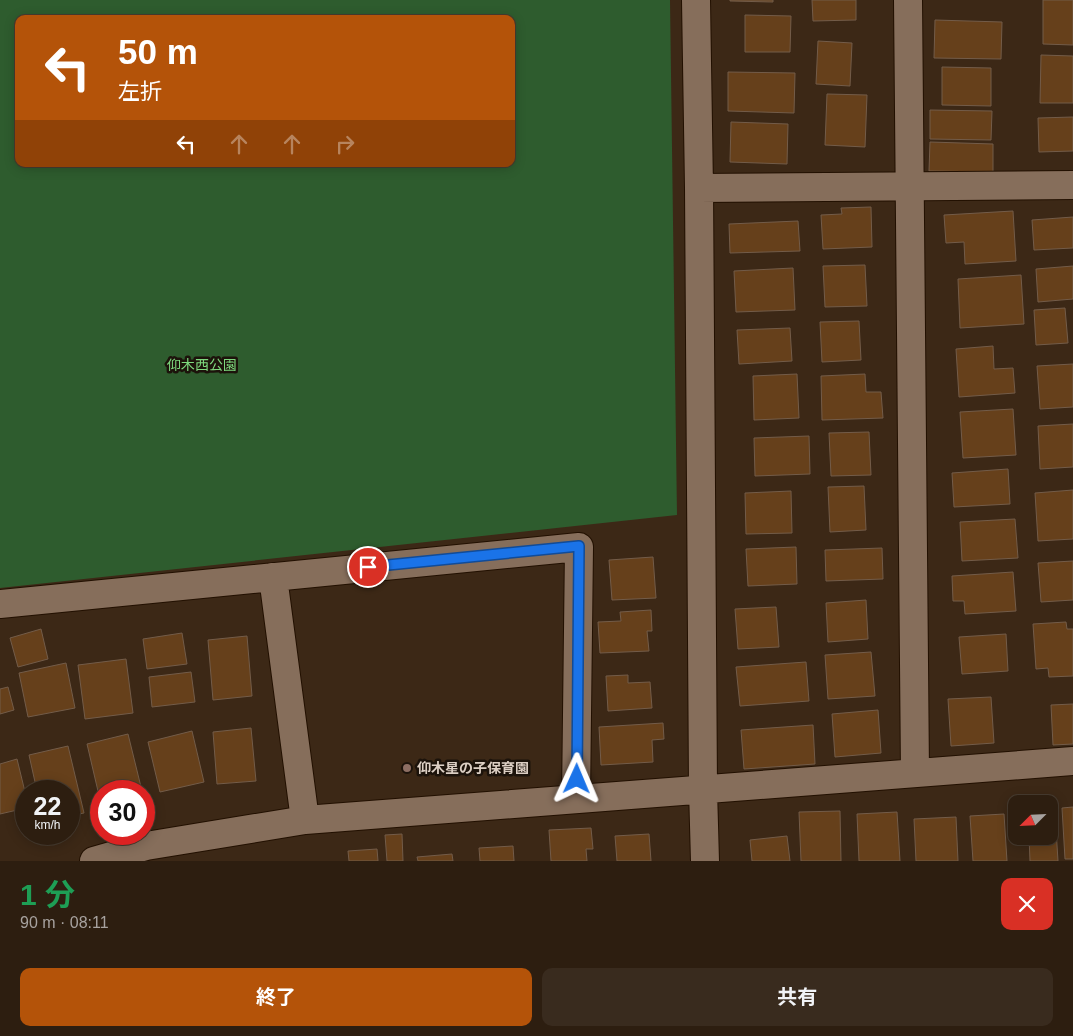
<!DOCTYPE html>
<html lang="ja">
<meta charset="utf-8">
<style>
body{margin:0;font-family:Helvetica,"Noto Sans JP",sans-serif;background:#392b1e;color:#f1f3f6;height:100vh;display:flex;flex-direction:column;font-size:19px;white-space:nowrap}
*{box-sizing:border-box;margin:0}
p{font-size:16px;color:#a7a29f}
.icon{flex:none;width:28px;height:28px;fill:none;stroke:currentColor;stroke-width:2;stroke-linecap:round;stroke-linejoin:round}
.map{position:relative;height:861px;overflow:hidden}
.side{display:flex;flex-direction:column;background:#2d1e10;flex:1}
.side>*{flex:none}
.banner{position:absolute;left:15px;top:15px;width:500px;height:152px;border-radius:10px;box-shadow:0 2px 12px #0003,0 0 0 1px #483c30;background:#b45309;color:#fff;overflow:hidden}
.needle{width:32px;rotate:246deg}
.buttons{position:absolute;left:1008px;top:795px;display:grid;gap:10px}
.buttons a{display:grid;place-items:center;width:50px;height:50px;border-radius:10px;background:#2d1e10;box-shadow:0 2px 12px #0003,0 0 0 1px #483c30;font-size:25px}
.speed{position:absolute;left:15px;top:780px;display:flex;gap:10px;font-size:25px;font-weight:700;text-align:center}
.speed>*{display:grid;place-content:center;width:65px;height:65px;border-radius:50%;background:#2d1e10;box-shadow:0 2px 12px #0003,0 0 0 1px #483c30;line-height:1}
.speed small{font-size:12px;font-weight:400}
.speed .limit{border:8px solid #d22;background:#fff;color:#111}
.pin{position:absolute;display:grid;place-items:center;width:42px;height:42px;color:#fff;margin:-21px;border:2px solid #fff;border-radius:50%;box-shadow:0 1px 5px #0007}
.me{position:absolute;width:55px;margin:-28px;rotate:1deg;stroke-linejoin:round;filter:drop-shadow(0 0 4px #0008)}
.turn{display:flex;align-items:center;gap:18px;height:105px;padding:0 20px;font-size:22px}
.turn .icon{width:65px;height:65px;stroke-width:2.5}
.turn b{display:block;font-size:35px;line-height:42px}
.lanes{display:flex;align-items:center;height:48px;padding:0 20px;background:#0003;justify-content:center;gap:25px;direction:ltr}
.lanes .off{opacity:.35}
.round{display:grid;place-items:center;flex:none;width:52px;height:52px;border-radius:10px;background:#392b1e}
.summary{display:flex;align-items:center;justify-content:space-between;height:85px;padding:0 20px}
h1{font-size:30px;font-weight:700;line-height:38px;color:#1e9e55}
.action{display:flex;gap:10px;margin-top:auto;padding:10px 20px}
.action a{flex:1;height:58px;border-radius:10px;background:#b45309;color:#fff;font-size:20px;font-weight:700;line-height:58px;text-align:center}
.action a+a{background:#392b1e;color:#f1f3f6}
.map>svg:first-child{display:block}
</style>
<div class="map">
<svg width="1073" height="861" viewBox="0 0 1073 861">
<rect width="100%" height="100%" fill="#3c2816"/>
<path fill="#2e5c2e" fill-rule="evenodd" d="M 0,0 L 670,0 L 677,515 L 0,588 ZM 19,19 L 511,19 L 511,164 L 19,164 Z"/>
<path fill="#66401b" stroke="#735c49" d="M 730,0 L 773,0 L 773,2 L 730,1 Z
M 812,0 L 856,0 L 856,20 L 813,21 Z
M 1043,0 L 1073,0 L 1073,45 L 1043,44 Z
M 745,15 L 791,16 L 790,52 L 745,52 Z
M 935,20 L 1002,22 L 1001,59 L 934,58 Z
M 818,41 L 852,43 L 850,86 L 816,84 Z
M 1041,55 L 1073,56 L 1073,103 L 1040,103 Z
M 942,67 L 991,68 L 991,106 L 942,105 Z
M 728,72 L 795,73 L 794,113 L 728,111 Z
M 827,94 L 867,95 L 865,147 L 825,145 Z
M 930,110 L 992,111 L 991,140 L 930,139 Z
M 1073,117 L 1073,151 L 1039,152 L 1038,118 Z
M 731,122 L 788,124 L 787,164 L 730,162 Z
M 930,142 L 993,144 L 993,172 L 929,171 Z
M 871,207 L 872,247 L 823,249 L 821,215 L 842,214 L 841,208 Z
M 1013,211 L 1016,261 L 965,264 L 964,242 L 946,243 L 944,215 Z
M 1073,217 L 1073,248 L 1034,250 L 1032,220 Z
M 798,221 L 800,251 L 730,253 L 729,224 Z
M 865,265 L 867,306 L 825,307 L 823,266 Z
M 1073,266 L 1073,299 L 1038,302 L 1036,269 Z
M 793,268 L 795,310 L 736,312 L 734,271 Z
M 1021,275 L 1024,324 L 960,328 L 958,279 Z
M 1065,308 L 1068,343 L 1036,345 L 1034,310 Z
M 859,321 L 861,360 L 822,362 L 820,322 Z
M 790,328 L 792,361 L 739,364 L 737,330 Z
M 993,346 L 994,369 L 1013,368 L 1015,393 L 959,397 L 956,349 Z
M 1073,364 L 1073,407 L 1040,409 L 1037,366 Z
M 797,374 L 799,418 L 754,420 L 753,376 Z
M 865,374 L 866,392 L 881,392 L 883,418 L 822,420 L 821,376 Z
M 1013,409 L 1016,455 L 963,458 L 960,412 Z
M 1073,424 L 1073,467 L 1040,469 L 1038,426 Z
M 869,432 L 871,475 L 831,476 L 829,433 Z
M 809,436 L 810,474 L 755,476 L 754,438 Z
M 1008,469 L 1010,504 L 954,507 L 952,473 Z
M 864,486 L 866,530 L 830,532 L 828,487 Z
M 1073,490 L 1073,539 L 1038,541 L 1035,493 Z
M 791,491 L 792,533 L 746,534 L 745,493 Z
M 1015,519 L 1018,558 L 962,561 L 960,522 Z
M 796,547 L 797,584 L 748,586 L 746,549 Z
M 882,548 L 883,579 L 826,581 L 825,550 Z
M 653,557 L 656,598 L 612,600 L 609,560 Z
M 1073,561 L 1073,600 L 1041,602 L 1038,563 Z
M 1013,572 L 1016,611 L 965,614 L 964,601 L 953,601 L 952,576 Z
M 866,600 L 868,639 L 828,642 L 826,603 Z
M 776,607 L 779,647 L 738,649 L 735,609 Z
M 651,610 L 652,631 L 647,631 L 649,651 L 600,653 L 598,622 L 621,621 L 620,612 Z
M 1066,622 L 1067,629 L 1073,629 L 1073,676 L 1049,677 L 1048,668 L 1036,669 L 1033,624 Z
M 41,629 L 48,659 L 18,667 L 10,638 Z
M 182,633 L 187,664 L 147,669 L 143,639 Z
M 1006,634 L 1008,671 L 962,674 L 959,637 Z
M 247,636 L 252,696 L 213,700 L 208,640 Z
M 871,652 L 875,696 L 828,699 L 825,655 Z
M 126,659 L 133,713 L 85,719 L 78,665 Z
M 806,662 L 809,701 L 740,706 L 736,667 Z
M 66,663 L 75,708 L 28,717 L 19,673 Z
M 191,672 L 195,702 L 152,707 L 149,677 Z
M 628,675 L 628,683 L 650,682 L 652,708 L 608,711 L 606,676 Z
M 8,687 L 14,710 L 0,714 L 0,689 Z
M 991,697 L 994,743 L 951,746 L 948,699 Z
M 1073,704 L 1073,744 L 1053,745 L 1051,705 Z
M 878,710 L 881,753 L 835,757 L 832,714 Z
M 663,723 L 664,739 L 652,740 L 653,762 L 601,765 L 599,727 Z
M 813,725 L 815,764 L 744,769 L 741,730 Z
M 251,728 L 256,781 L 217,784 L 213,732 Z
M 192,731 L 204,782 L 160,792 L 148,742 Z
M 128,734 L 142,791 L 101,791 L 101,804 L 87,744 Z
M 68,746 L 84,813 L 69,816 L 69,791 L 37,791 L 29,755 Z
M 17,759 L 26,796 L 26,808 L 0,814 L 0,764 Z
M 1073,807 L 1073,859 L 1065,859 L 1062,808 Z
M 840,811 L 841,861 L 801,861 L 799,812 Z
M 897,812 L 900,861 L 859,861 L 857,814 Z
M 1049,813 L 1055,813 L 1058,861 L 1030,861 L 1029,836 L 1049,836 Z
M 1004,814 L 1007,861 L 973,861 L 970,816 Z
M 956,817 L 958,861 L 916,861 L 914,819 Z
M 591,828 L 593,849 L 586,849 L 587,861 L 551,861 L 549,830 Z
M 402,834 L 403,861 L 387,861 L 385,835 Z
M 649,834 L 651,861 L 617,861 L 615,836 Z
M 787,836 L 790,861 L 752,861 L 750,840 Z
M 513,846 L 514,861 L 480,861 L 479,848 Z
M 377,849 L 378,861 L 349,861 L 348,851 Z
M 452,854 L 453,861 L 418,861 L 417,857 Z"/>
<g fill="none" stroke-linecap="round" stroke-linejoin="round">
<defs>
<path id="street" d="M 696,0 L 699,188 L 703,789 L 705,861
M 908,0 L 915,773
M 699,188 L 1073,185
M 273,577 L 305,820
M 0,604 L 579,547 L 576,799
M 94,861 L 146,846 L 305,820 L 1073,761"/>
</defs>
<use href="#street" stroke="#221001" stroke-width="30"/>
<use href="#street" stroke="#866e5b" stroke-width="28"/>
</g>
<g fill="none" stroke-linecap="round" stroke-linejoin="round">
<defs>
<path id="route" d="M 368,567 L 579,546 L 577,779"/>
</defs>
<use href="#route" stroke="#114b97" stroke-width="12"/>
<use href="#route" stroke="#1a73e8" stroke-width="9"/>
</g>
<circle fill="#8d6e63" stroke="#1c130b" stroke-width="2" cx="407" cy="768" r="5"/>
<g text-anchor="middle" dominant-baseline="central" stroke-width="5" stroke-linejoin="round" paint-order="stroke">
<g font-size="14" fill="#7ed97e" stroke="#1c130b">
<text x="202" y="365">仰木西公園</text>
</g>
<g font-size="14" font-weight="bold" fill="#dccfc4" stroke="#1c130b" text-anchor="start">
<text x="417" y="768">仰木星の子保育園</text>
</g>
</g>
</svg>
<div class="buttons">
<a><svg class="needle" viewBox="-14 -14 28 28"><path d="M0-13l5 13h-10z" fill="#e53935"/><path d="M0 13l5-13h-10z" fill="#a7a29f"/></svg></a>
</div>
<div class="speed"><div>22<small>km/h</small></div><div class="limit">30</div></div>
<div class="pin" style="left:368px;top:567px;background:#d93025"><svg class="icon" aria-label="arrive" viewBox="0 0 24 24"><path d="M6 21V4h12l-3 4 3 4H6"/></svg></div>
<svg class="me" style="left:577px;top:779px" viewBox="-20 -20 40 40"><path d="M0-17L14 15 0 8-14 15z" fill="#1a73e8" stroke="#fff" stroke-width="4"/></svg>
<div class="banner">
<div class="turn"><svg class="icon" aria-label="left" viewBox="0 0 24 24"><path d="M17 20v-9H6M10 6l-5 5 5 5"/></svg><div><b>50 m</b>左折</div></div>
<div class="lanes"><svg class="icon" aria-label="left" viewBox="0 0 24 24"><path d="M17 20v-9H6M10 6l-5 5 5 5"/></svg><svg class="icon off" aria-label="ahead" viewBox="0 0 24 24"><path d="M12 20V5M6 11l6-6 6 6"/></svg><svg class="icon off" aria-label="ahead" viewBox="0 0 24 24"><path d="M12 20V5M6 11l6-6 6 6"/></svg><svg class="icon off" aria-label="right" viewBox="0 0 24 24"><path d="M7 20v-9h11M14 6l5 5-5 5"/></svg></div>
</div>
</div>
<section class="side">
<div class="summary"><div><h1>1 分</h1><p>90 m · 08:11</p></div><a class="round" style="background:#d93025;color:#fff"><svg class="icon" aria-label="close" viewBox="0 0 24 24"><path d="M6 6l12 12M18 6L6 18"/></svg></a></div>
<div class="action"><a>終了</a><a>共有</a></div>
</section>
